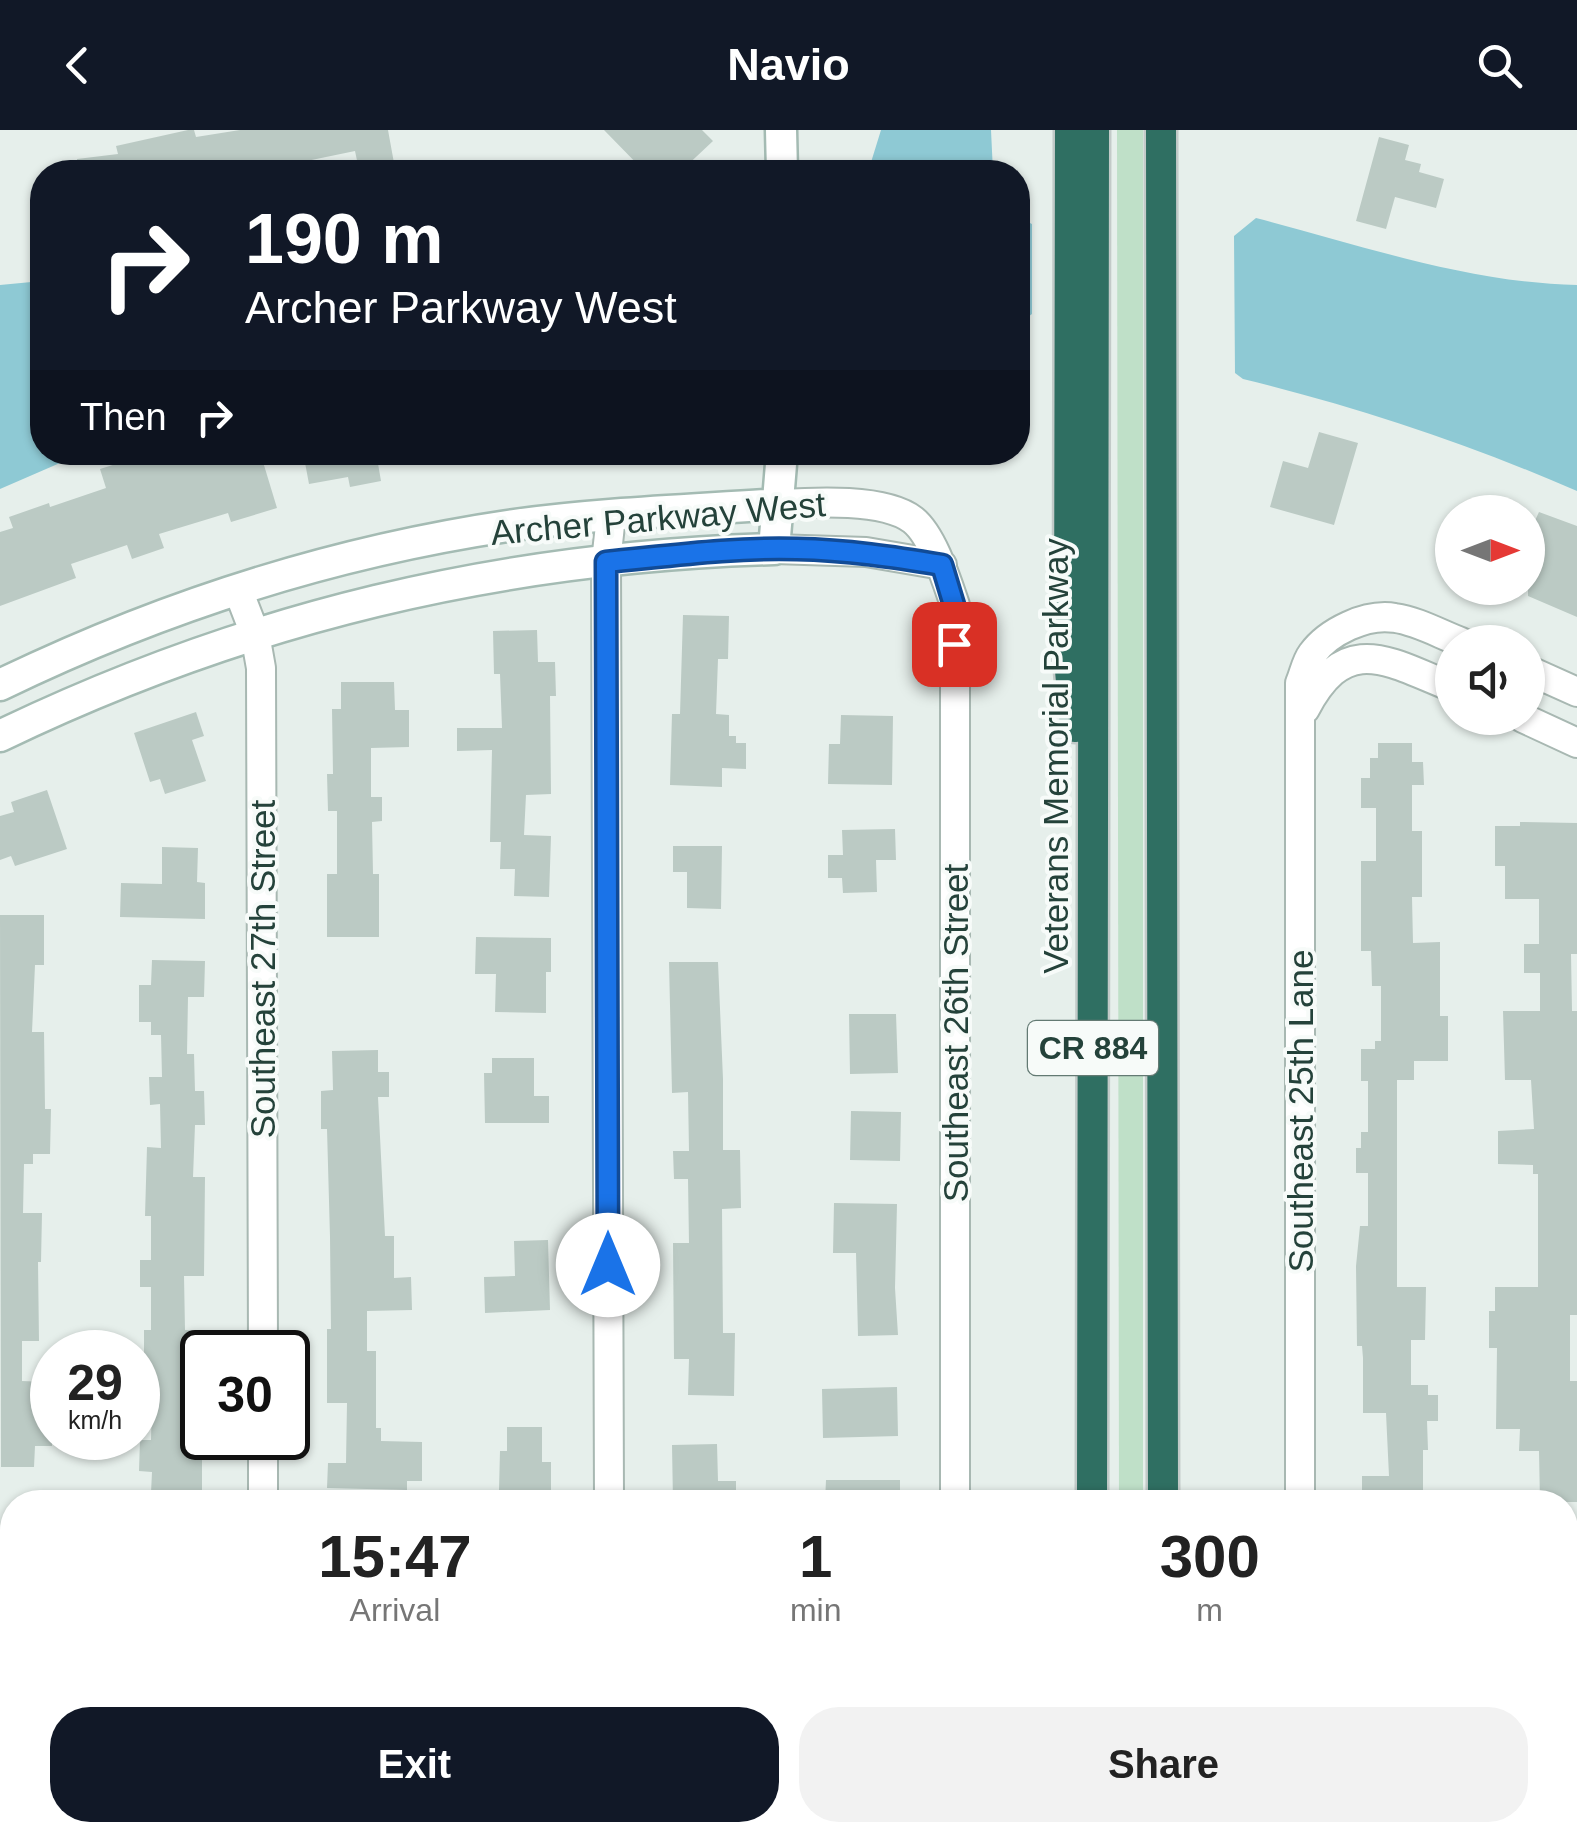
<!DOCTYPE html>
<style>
body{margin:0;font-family:Helvetica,sans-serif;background:#f2f2f2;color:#222;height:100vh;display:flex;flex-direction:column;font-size:38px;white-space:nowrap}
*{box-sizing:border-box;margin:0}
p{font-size:32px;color:#767676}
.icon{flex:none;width:55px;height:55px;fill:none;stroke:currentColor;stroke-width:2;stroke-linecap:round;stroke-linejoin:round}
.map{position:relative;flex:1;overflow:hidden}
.drawer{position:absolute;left:0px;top:1360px;width:1578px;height:352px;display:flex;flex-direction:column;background:#fff;border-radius:40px 40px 0 0;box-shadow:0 2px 8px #0004}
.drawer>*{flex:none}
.banner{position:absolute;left:30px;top:30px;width:1000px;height:305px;border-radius:40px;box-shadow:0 2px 8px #0004;background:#111827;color:#fff;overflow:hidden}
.needle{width:65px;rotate:90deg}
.tools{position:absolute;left:1435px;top:365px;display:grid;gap:20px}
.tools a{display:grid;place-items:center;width:110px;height:110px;border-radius:50%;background:#fff;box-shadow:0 2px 8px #0004;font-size:50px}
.speed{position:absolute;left:30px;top:1200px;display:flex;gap:20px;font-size:50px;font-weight:700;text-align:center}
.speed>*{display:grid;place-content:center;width:130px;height:130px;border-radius:50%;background:#fff;box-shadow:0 2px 8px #0004;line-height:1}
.speed small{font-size:25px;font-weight:400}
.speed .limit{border:5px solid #111;border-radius:15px;background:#fff;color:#111}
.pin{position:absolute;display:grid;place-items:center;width:85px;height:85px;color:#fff;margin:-42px;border-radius:20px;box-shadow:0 5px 15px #0006}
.me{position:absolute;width:110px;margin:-55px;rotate:0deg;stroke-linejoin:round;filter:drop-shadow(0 0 8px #0008)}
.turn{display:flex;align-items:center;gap:35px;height:210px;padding:0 50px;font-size:45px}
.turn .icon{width:130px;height:130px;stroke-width:2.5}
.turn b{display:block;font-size:70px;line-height:85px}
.then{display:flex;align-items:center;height:95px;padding:0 50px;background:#0003;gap:20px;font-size:38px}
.eta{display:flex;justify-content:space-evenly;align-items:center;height:170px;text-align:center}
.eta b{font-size:60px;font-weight:800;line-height:70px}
.action{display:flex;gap:20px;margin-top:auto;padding:20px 50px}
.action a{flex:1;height:115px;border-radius:40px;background:#111827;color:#fff;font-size:40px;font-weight:800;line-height:115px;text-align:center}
.action a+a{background:#f2f2f2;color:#222}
header{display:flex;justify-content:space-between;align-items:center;height:130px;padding:0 50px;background:#111827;color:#fff;font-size:45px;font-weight:800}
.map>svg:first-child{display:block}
</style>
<header><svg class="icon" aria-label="back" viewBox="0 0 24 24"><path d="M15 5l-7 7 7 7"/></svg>Navio<svg class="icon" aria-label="search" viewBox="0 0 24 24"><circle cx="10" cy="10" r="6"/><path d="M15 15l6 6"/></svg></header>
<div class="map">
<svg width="1577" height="1711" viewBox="0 0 1577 1711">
<rect width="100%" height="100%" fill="#e6efeb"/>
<path fill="#bfe0c8" d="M 1117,0 L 1143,0 L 1143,1372 L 1119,1372 Z"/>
<path fill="#8ec9d4" d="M 881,0 L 991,0 L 993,42 L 868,42 Z
M 1018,87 L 1032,94 L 1032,184 L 1018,194 Z
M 1256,88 C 1361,115 1468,153 1577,155 L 1577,361 C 1469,314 1357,277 1243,249 L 1235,243 L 1234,106 Z
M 42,151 L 42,322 L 83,323 L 0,359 L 0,155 Z"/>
<path fill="#bbcac4" d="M 188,0 L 194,0 L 196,7 L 240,0 L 388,0 L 394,33 L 359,40 L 355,21 L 297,33 L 298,42 L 78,42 L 77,29 L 118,24 L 116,16 Z
M 604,0 L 702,0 L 713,11 L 680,42 L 645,42 Z
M 1379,7 L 1409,15 L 1405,30 L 1421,34 L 1419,42 L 1444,49 L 1436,78 L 1395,67 L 1386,99 L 1356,91 Z
M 1319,302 L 1358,313 L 1334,395 L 1270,377 L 1283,331 L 1308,338 Z
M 177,322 L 260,322 L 277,378 L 231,392 L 228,383 L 159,404 L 164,418 L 132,429 L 127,415 L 71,434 L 76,448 L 0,476 L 0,402 L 13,398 L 9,387 L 49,373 L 50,377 L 106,358 L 100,339 L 135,328 L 137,334 Z
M 303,322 L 376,322 L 381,351 L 350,357 L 348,347 L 309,354 Z
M 1539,382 L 1577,396 L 1577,487 L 1528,466 L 1528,393 L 1533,395 Z
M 683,485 L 729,486 L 728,529 L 718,529 L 716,584 L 729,585 L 729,606 L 736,606 L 736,613 L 746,613 L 746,639 L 722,638 L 722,657 L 670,655 L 672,584 L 680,584 Z
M 537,500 L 538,532 L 555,532 L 556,566 L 550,566 L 551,664 L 526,665 L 524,705 L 551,706 L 549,767 L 514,766 L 515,739 L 500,739 L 501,712 L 490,712 L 492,620 L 457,621 L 457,598 L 502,598 L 500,544 L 494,544 L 493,501 Z
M 341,552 L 394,552 L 395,580 L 409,580 L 409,617 L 371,618 L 371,667 L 382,667 L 382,691 L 372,692 L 373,744 L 379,744 L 379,807 L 327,807 L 327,744 L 337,744 L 337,681 L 328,681 L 327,644 L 333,644 L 332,579 L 341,579 Z
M 196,582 L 204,606 L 192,610 L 206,651 L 165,664 L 160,649 L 150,652 L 134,603 Z
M 841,585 L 893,586 L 892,655 L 828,654 L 829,614 L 840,614 Z
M 1378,613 L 1412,613 L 1412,632 L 1423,632 L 1424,655 L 1412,655 L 1412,701 L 1422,701 L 1422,767 L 1412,767 L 1413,813 L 1440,812 L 1440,886 L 1448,886 L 1448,931 L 1414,931 L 1414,950 L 1397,950 L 1397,1157 L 1426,1157 L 1425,1210 L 1411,1210 L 1411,1255 L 1428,1255 L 1428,1265 L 1438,1265 L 1438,1291 L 1427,1291 L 1428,1320 L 1423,1320 L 1423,1372 L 1362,1372 L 1362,1346 L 1389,1346 L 1386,1283 L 1363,1283 L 1363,1228 L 1362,1216 L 1357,1216 L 1356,1136 L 1360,1096 L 1368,1096 L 1368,1043 L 1356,1043 L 1356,1018 L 1361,1018 L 1361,1002 L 1368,1002 L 1368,951 L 1361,951 L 1361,919 L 1375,919 L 1375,911 L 1381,911 L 1381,856 L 1372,856 L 1371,821 L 1361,821 L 1361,731 L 1376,731 L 1376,678 L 1361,678 L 1361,648 L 1370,648 L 1370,628 L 1378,628 Z
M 47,660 L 67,719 L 15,736 L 11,726 L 0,730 L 0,686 L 14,682 L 11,672 Z
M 1520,692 L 1577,693 L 1577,824 L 1571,824 L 1572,881 L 1577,881 L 1577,1185 L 1570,1185 L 1570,1251 L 1577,1251 L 1577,1372 L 1540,1372 L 1539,1321 L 1519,1321 L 1520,1299 L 1496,1299 L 1497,1218 L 1489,1218 L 1489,1181 L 1495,1181 L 1495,1157 L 1538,1157 L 1538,1044 L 1533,1044 L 1533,1035 L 1498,1034 L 1498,1001 L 1534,999 L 1531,950 L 1505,950 L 1503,881 L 1540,881 L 1540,843 L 1524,843 L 1524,814 L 1539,814 L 1539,769 L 1505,769 L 1505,736 L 1495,736 L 1495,696 L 1520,696 Z
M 895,699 L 896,730 L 876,730 L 877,762 L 843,763 L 842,748 L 828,748 L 828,725 L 843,725 L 842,700 Z
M 673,716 L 722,716 L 721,779 L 687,778 L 687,742 L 673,742 Z
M 162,717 L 198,718 L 197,752 L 205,753 L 205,789 L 120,787 L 121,753 L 162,754 Z
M 0,785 L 44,785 L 44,835 L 35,835 L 32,902 L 44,902 L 45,979 L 51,979 L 50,1024 L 33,1024 L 33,1034 L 24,1034 L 23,1083 L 42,1083 L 41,1132 L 38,1132 L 39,1211 L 22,1211 L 22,1251 L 47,1252 L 47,1268 L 52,1268 L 52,1316 L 35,1316 L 34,1337 L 1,1337 Z
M 476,807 L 551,808 L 551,842 L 546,842 L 546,883 L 495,882 L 496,844 L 475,844 Z
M 152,830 L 205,831 L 204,867 L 188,867 L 187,924 L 194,924 L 195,961 L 204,961 L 205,995 L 195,995 L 193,1047 L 205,1047 L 204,1146 L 184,1146 L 185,1200 L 204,1201 L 202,1235 L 191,1235 L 190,1293 L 202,1293 L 202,1364 L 151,1363 L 152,1342 L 139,1341 L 140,1310 L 151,1310 L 152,1271 L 144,1271 L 144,1200 L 151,1200 L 151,1157 L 140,1157 L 140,1130 L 151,1130 L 151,1086 L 145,1086 L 147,1017 L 161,1018 L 160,974 L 150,975 L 149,947 L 162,947 L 161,905 L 151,905 L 151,892 L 139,892 L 139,855 L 151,855 Z
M 669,832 L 718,832 L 723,949 L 723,1020 L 740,1020 L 741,1078 L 722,1079 L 723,1203 L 735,1203 L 734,1266 L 688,1265 L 689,1229 L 674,1229 L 673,1113 L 689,1113 L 688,1049 L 674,1049 L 673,1021 L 689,1021 L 688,962 L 672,963 Z
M 849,884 L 896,884 L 898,943 L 850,944 Z
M 378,920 L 378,942 L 389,942 L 389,967 L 378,967 L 385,1106 L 394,1106 L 394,1148 L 411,1147 L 412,1180 L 367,1181 L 367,1221 L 376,1221 L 376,1298 L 381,1298 L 381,1311 L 422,1312 L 422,1351 L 407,1351 L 407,1360 L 327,1358 L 328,1333 L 346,1333 L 347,1273 L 327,1273 L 327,1199 L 331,1199 L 330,1107 L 327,999 L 321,999 L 321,961 L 333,960 L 332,921 Z
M 492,928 L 534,928 L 534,966 L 549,966 L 549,993 L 485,993 L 484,943 L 492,943 Z
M 851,981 L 901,982 L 900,1031 L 850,1030 Z
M 834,1073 L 897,1074 L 895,1158 L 898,1205 L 858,1206 L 856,1123 L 833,1123 Z
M 548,1110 L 550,1180 L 485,1183 L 484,1147 L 515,1146 L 514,1111 Z
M 897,1257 L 898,1306 L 823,1308 L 822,1259 Z
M 507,1297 L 542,1297 L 542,1332 L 551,1332 L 551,1361 L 499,1360 L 500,1321 L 507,1321 Z
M 717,1314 L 718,1351 L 736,1351 L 736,1372 L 673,1372 L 672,1315 Z
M 826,1350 L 900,1350 L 900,1372 L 825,1372 Z"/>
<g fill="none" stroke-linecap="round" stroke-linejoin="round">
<defs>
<path id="street" d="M 780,374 C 814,372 885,368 913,390 C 933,406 947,452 955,475 L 955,1372
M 774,419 L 866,422 L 942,435
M 238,460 L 255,504 L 261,538 L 263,1222
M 1528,540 L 1577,562
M 1305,579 C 1346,501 1387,531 1452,557
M 1523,588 L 1577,613
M 263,1372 L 263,1308
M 609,1372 L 606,432 L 611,386
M 1300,1372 L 1300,553 C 1304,544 1306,532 1312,524 C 1328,502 1366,483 1395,488 C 1417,491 1440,504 1461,512
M 609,1700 L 609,1711
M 955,1700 L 955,1711
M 1299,1700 L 1299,1711
M 263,1711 L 263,1700"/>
<path id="secondary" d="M 781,0 L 782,42
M 0,555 C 161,477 336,421 514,395 C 602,383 692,380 780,374
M 0,606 C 247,487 499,427 774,419 L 782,322"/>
<path id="highway" d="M 1070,0 L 1069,529 L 1075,597
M 1161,0 L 1163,1372
M 1092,1372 L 1094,0
M 1108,1700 L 1110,1711
M 1177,1700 L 1178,1711"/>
</defs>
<use href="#street" stroke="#a8b8b2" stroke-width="32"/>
<use href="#secondary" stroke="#a4bbb3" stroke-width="35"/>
<use href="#highway" stroke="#c2cac8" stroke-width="35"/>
<use href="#street" stroke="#fff" stroke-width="28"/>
<use href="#secondary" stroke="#fff" stroke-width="30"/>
<use href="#highway" stroke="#2f6f62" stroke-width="30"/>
</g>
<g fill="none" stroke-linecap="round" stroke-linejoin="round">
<defs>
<path id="route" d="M 608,1135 L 606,432 C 669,426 734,417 797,419 C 847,420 894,427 942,435 L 954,475 L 954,514"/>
</defs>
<use href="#route" stroke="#114b97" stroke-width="25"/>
<use href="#route" stroke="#1a73e8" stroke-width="18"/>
</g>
<g text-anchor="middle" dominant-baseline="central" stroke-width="8" stroke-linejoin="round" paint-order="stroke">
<rect fill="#f7fbf9" stroke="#637a73" stroke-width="2.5" x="1028" y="891" width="130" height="54" rx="8"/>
<g font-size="32" font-weight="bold" fill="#24423a">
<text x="1093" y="918">CR 884</text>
</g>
<g font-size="35" fill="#24423a" stroke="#f7fbf9">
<text transform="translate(658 388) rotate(-5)">Archer Parkway West</text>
<text transform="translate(1055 626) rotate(-90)">Veterans Memorial Parkway</text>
<text transform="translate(262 839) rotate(-90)">Southeast 27th Street</text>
<text transform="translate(955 903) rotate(-90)">Southeast 26th Street</text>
<text transform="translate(1300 981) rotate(-90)">Southeast 25th Lane</text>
</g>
</g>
</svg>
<div class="tools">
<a><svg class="needle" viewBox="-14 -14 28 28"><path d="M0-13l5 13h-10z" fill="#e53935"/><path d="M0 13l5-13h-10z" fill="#767676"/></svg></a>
<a><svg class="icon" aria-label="sound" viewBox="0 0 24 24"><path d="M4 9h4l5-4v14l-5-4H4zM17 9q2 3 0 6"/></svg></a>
</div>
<div class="speed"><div>29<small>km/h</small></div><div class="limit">30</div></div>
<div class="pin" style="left:954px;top:514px;background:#d93025"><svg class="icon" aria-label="arrive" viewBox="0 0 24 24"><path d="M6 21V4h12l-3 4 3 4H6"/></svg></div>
<svg class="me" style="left:608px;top:1135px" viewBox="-20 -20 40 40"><circle r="19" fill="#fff"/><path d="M0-13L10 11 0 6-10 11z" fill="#1a73e8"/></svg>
<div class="banner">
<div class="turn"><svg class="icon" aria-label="right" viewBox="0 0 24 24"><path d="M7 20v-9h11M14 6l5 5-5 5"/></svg><div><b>190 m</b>Archer Parkway West</div></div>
<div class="then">Then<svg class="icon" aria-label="right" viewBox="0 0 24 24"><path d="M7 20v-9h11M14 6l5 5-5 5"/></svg></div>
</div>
<section class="drawer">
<div class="eta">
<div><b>15:47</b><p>Arrival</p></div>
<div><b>1</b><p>min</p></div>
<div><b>300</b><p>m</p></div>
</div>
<div class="action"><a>Exit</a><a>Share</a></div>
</section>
</div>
